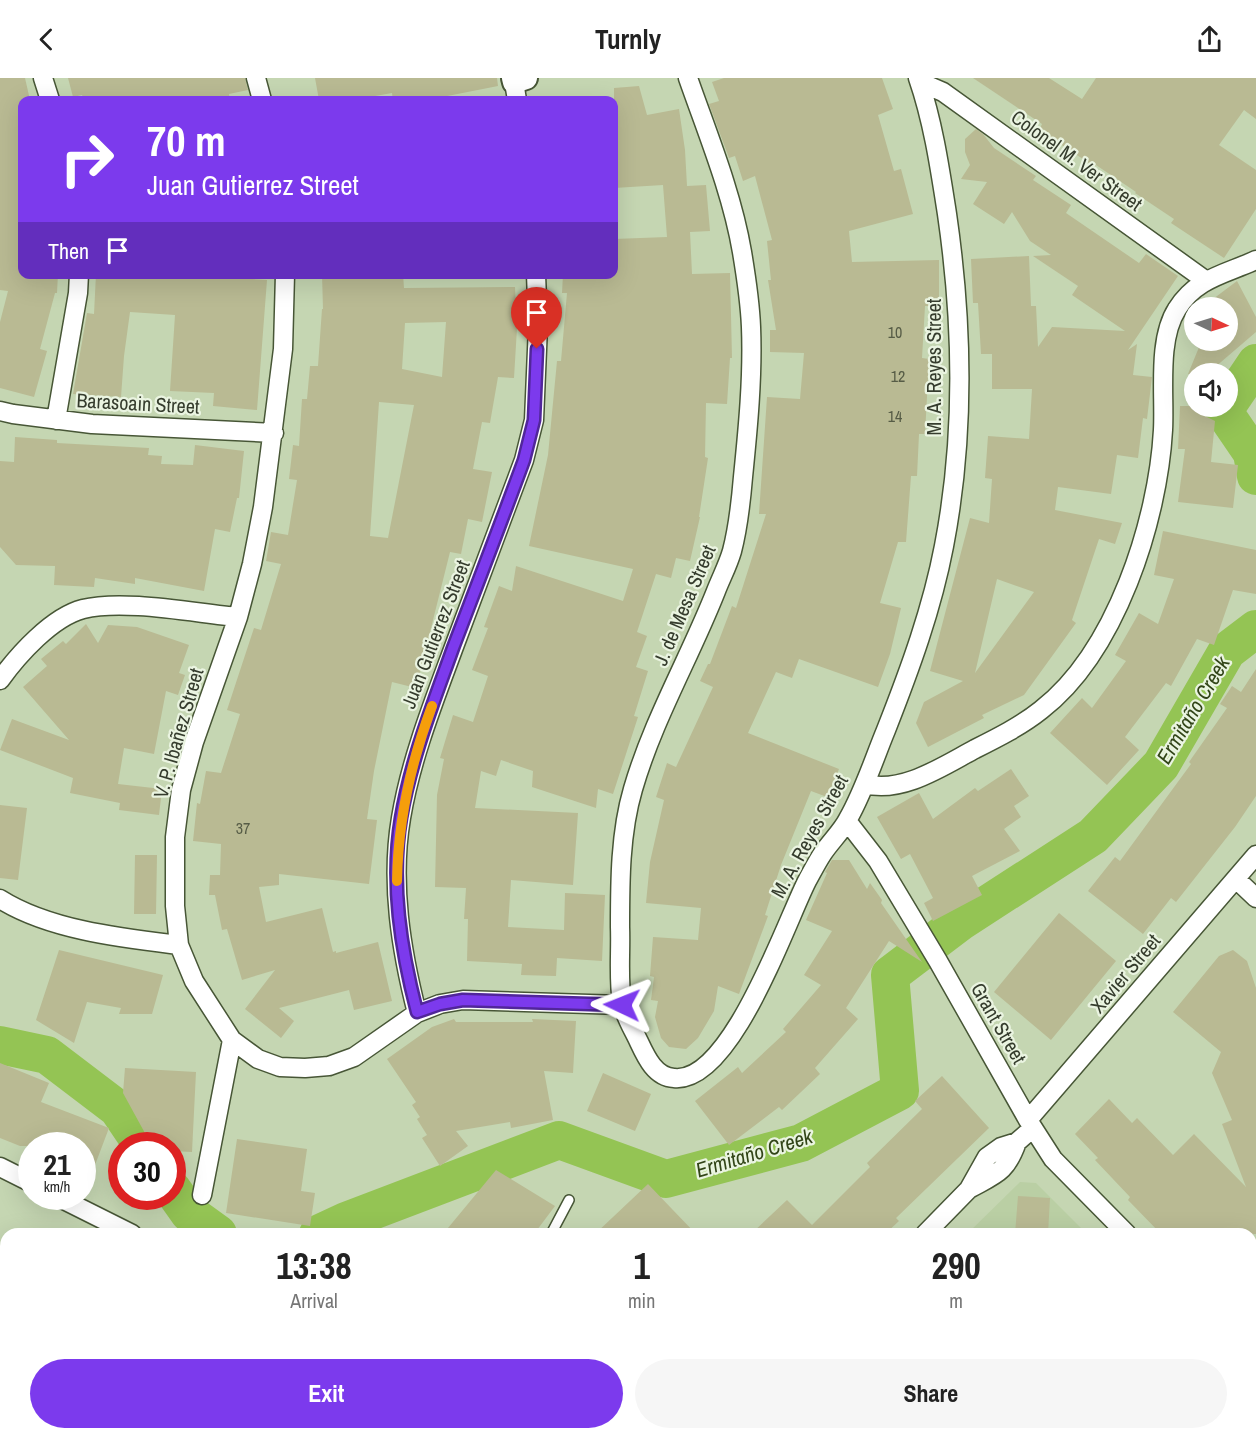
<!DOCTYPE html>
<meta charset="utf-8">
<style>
body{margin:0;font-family:"Archivo Narrow",sans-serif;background:#f6f6f6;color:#222;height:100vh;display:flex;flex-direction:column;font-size:22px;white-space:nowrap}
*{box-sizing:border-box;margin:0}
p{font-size:20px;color:#767676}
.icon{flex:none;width:33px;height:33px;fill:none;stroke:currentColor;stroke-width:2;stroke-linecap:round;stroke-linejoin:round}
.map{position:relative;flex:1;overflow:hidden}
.drawer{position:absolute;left:0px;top:1150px;width:1257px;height:212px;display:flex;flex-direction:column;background:#fff;border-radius:18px 18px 0 0;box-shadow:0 6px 24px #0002}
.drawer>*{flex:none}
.banner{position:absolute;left:18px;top:18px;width:600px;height:183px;border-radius:12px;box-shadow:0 6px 24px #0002;background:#7c3aed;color:#fff;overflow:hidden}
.needle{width:39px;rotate:94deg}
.buttons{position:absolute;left:1184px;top:219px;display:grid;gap:12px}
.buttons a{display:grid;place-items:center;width:54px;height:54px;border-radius:50%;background:#fff;box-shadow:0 6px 24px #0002;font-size:30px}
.speed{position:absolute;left:18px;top:1054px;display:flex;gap:12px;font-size:30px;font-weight:700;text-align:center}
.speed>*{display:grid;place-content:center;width:78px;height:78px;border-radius:50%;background:#fff;box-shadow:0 6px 24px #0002;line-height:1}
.speed small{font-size:15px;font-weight:400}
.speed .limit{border:9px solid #d22;background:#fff;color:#111}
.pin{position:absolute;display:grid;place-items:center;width:51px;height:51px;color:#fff;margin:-62px -26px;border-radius:50% 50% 50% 0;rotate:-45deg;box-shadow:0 0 6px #0007}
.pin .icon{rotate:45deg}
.me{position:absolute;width:66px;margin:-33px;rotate:272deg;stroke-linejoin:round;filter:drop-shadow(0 0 4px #0008)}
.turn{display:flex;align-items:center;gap:21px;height:126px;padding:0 30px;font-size:27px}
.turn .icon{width:78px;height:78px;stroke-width:2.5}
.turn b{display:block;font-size:42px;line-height:51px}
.then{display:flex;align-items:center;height:57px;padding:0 30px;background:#0003;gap:12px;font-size:22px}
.eta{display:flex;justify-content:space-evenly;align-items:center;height:102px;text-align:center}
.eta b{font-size:36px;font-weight:700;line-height:42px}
.action{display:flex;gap:12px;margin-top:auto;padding:12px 30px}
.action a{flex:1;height:69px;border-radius:36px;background:#7c3aed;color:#fff;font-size:24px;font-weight:700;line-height:69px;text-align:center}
.action a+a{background:#f6f6f6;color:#222}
header{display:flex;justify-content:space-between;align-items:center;height:78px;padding:0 30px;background:#fff;font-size:27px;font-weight:700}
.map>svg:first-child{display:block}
</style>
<header><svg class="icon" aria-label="back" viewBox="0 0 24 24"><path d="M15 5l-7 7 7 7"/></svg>Turnly<svg class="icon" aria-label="share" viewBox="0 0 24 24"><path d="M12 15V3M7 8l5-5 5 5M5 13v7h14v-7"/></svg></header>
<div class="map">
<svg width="1256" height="1361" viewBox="0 0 1256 1361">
<rect width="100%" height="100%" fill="#c5d6b2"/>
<path fill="#bacfa4" d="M 1020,1104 L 1036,1105 L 1087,1156 L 967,1156 Z
M 1251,1320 L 1256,1325 L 1256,1361 L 758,1361 L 764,1356 L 1251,1356 Z"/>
<path fill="#f7a3b1" d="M 502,1356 L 548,1356 L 544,1361 L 508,1361 Z"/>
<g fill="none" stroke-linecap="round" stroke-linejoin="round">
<path stroke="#94c454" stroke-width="38" d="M 1227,328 L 1224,334 L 1252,375 L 1256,398
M 1227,328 L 1256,285
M 0,967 L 47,977 L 118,1031 L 143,1068
M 172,1111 L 189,1135 L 218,1156
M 318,1156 L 346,1143 L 559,1062 L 666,1101 L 801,1065 L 900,1013 L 890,897 L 960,844 L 1093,758 L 1161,687 L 1227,573 L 1256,551"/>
</g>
<path fill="#b9ba93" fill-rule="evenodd" d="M 0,0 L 25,0 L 30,22 L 22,22 L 22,196 L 58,196 L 57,215 L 55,215 L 40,271 L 47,273 L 34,319 L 0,310 L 0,244 L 8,213 L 0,212 Z
M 68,0 L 245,0 L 248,12 L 229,16 L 230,22 L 84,22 L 82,17 L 73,19 Z
M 315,0 L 497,0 L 498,8 L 427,22 L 393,22 L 392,15 L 353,22 L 319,22 Z
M 724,0 L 882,0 L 893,31 L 878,37 L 894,93 L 901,91 L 913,136 L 849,153 L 852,184 L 939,182 L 939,228 L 925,228 L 922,280 L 929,281 L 925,356 L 919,356 L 917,398 L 911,398 L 906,464 L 898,464 L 880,525 L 901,530 L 890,576 L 878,609 L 799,581 L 792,600 L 776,594 L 748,655 L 839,691 L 827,719 L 811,713 L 781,787 L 765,837 L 768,838 L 739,916 L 718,908 L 714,933 L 698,960 L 686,971 L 669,969 L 661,960 L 655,939 L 658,923 L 651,922 L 654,899 L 650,898 L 653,859 L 698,862 L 701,830 L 646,825 L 650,784 L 664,722 L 656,719 L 667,685 L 676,689 L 713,609 L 700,603 L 708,586 L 710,586 L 732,528 L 736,530 L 766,436 L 759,436 L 767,319 L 800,321 L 804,275 L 770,274 L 770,252 L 776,252 L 768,202 L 771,202 L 767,163 L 772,162 L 755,98 L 743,103 L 735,78 L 729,80 L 709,26 L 719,23 L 712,4 Z
M 973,0 L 1049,0 L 1082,21 L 1096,0 L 1256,0 L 1256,41 L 1244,32 L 1219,67 L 1256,92 L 1256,131 L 1224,180 L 1171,145 L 1174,141 L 1135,115 L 1136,114 L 1096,87 L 1095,89 L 1039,52 L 1042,46 Z
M 639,8 L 647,37 L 679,31 L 685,72 L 687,108 L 706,107 L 710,153 L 690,154 L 692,196 L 730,195 L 732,280 L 730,280 L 727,326 L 706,325 L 705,379 L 708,380 L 699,439 L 700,439 L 690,483 L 676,480 L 671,500 L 656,496 L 637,554 L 647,558 L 636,589 L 648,593 L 634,638 L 638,639 L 613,716 L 598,711 L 596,730 L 532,709 L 533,693 L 501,682 L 496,698 L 481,693 L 475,730 L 578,735 L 573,807 L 511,802 L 508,849 L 564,852 L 565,815 L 605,817 L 602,883 L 557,880 L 556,898 L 521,897 L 522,886 L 467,883 L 468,841 L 464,841 L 466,810 L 435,809 L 437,717 L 444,681 L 440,680 L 453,637 L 473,644 L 488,598 L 472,592 L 488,550 L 484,549 L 499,508 L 512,513 L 516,488 L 623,523 L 633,491 L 529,468 L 548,377 L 557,283 L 561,283 L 567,215 L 562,215 L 563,196 L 614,196 L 614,161 L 667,159 L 663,107 L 614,110 L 614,10 Z
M 976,51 L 983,56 L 994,70 L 1036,98 L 1033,102 L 1071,127 L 1066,135 L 1139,185 L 1146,176 L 1178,198 L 1128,272 L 1137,266 L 1133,297 L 1152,299 L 1147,341 L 1143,340 L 1138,380 L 1117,377 L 1111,416 L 1058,409 L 1055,432 L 1122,445 L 1115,466 L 1099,461 L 1072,542 L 1076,545 L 1024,617 L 982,637 L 984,640 L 928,669 L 916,645 L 924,624 L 963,603 L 930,593 L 970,440 L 989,445 L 992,401 L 985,400 L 988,358 L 1029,361 L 1032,311 L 992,311 L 992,276 L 981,276 L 978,225 L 973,225 L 971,181 L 1029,178 L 1031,228 L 1036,228 L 1038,269 L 1052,249 L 1125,253 L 1072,217 L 1078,208 L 1033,178 L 1051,177 L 1030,163 L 1012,134 L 1004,146 L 973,126 L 987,104 L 961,101 L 970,87 L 965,74 L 965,61 ZM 997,501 L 1034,514 L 975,595 Z
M 96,196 L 171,196 L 267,202 L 257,332 L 213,328 L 214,315 L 170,313 L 175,237 L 130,234 L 124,278 L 121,319 L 73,316 L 87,235 L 94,236 Z
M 322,196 L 403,196 L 404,210 L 515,209 L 517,250 L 514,300 L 498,299 L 490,345 L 482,344 L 473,391 L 492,394 L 482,444 L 468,441 L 461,476 L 450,474 L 416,610 L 392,604 L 374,693 L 367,741 L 377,742 L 369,806 L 279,796 L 279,807 L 259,809 L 266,844 L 322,830 L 333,874 L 336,873 L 336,875 L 378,864 L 392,923 L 354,932 L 349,912 L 279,930 L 294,943 L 281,960 L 245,931 L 275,892 L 242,902 L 227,851 L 222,852 L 215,817 L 209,817 L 210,797 L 220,797 L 221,766 L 193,763 L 197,725 L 200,726 L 206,693 L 221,695 L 240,636 L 227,632 L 254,550 L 261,552 L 281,486 L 266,483 L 271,454 L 288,457 L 297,402 L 289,401 L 293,367 L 299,368 L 302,321 L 307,321 L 310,288 L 318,288 L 322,231 L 323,231 ZM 446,244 L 442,299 L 402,291 L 405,245 ZM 379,324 L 414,327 L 388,460 L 370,458 Z
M 1237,203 L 1256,239 L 1256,254 L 1207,296 L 1188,296 L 1202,262 L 1227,262 L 1227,230 L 1201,230 Z
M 1180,328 L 1209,328 L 1205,338 L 1215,343 L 1211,384 L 1238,387 L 1233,430 L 1178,424 L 1185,371 L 1178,371 Z
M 15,359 L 57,362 L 57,365 L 149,370 L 148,377 L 162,378 L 161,386 L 193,387 L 195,367 L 244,373 L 239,420 L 237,420 L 230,454 L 215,451 L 204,513 L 135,500 L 135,506 L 95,500 L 94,509 L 54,507 L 55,488 L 16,487 L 0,469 L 0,383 L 14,384 Z
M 1163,453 L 1256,472 L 1256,516 L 1233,512 L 1214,567 L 1197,561 L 1171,608 L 1166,605 L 1125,659 L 1139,672 L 1107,707 L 1050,655 L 1082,620 L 1092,630 L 1126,583 L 1115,577 L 1139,535 L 1158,546 L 1174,501 L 1154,497 Z
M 86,546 L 98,565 L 108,547 L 137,549 L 189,567 L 179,595 L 185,597 L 178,617 L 166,613 L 154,676 L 124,670 L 118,706 L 162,711 L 159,737 L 119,732 L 120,725 L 70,715 L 73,700 L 0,672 L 12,641 L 69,662 L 23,609 L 47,588 L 41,581 L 63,563 L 66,566 Z
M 1256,591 L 1256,718 L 1235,749 L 1176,824 L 1171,820 L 1143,856 L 1088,813 L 1115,779 L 1120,783 L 1191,686 L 1189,684 L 1227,630 L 1220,626 L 1232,608 L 1241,614 Z
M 1011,691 L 1029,718 L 1014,728 L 1021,739 L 1004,751 L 1020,773 L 972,798 L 982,817 L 933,843 L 924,825 L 933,820 L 910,776 L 901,781 L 877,739 L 919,715 L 933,741 L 975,710 L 978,713 Z
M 0,727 L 27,730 L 18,802 L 0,800 Z
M 135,777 L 157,777 L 156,836 L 134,836 Z
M 832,782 L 849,782 L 867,811 L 870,805 L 882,822 L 881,825 L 922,884 L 889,863 L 846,930 L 858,941 L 815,990 L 820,996 L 782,1032 L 779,1029 L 729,1067 L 695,1023 L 738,989 L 742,995 L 786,954 L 783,951 L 821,907 L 804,897 L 832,853 L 806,842 L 827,795 L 825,794 Z
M 1059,835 L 1116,883 L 1051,962 L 994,914 Z
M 59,872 L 163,897 L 152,936 L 119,936 L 121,930 L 87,924 L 74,965 L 36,942 Z
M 1233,872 L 1247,883 L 1256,910 L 1256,1156 L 1161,1156 L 1128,1122 L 1130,1119 L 1095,1082 L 1098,1080 L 1075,1056 L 1109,1021 L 1132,1045 L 1137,1040 L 1173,1077 L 1194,1056 L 1246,1109 L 1222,1046 L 1232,1042 L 1212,995 L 1221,974 L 1173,934 L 1219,878 Z
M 454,941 L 456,944 L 533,944 L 532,941 L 576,943 L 573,995 L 544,993 L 553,1042 L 511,1050 L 510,1044 L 456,1053 L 468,1068 L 440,1088 L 422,1060 L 427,1057 L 417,1041 L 420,1039 L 412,1027 L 416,1024 L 387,981 L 432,949 Z
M 0,985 L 49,1005 L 41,1024 L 109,1050 L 84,1116 L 82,1068 L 20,1068 L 0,1060 Z
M 125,990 L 196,994 L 192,1074 L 172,1073 L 172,1068 L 160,1068 L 146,1057 L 123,1015 Z
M 603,995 L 651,1016 L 635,1053 L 587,1033 Z
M 942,998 L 989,1050 L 896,1140 L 899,1143 L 885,1156 L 751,1156 L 787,1122 L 812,1147 L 870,1089 L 867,1085 L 922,1031 L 915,1023 Z
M 237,1061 L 307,1071 L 301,1113 L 315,1115 L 310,1148 L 226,1135 Z
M 496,1092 L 555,1128 L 534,1156 L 443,1156 Z
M 648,1106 L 696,1156 L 595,1156 Z
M 1018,1118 L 1050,1120 L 1048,1156 L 1015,1156 Z"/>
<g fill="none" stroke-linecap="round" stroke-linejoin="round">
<defs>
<path id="service" d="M 551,1156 L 569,1122
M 890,1361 L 891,1356"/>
<path id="minor" d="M 43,0 L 50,22
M 256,0 L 262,22
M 688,0 C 708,57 732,115 742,174 C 746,198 750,224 751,249 C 753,298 748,350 743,399 C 741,423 738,450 732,473 C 728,487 721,500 716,513 C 690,579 653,642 633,711 C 620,755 620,804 620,849 C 621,872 618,903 622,924 C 624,937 633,951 639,964 C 646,979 655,999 674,1000 C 731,1006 786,844 807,803 C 812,794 817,784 823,775 C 831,763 842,753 848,741 C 864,713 874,681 886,652 C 910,591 932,531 944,468 C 965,359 963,246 947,136 C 940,91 933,43 918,0
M 514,4 L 517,22
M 920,4 L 943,14 L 1205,202
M 285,196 L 283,271 L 263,429 L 252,486 L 238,539 L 194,664 L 181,712 L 175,759 L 175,828 L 179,867 L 194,903 L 232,962 L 258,981 L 280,989 L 305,990 L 329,988 L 354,979 L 417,935 L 440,926 L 463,922 L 622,927
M 0,333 L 13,336 L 92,346 L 274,355
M 56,342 L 78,215 L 79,196
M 0,602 C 18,577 52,539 83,531 C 124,521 194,535 238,539
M 865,706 C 902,716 943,688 975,671 C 997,660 1021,648 1041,632 C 1116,574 1158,443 1163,352 C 1165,316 1157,262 1177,231 C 1196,200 1226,196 1256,182
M 847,743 L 878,783 L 938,883 L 1028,1042 L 1053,1081 L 1127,1156
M 1236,801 L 1256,820
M 0,821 C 49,852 122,860 179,867
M 417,935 C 401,872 390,805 401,740 C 411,680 434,623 455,566 C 478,505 501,443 524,382 L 534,342 L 538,248 L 536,196
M 1028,1042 L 1256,777
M 0,1089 L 32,1105
M 969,1111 C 996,1096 1006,1095 1017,1064
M 202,1117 L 232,962
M 58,1119 L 132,1156
M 925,1156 L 969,1111 L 987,1079 L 1001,1069 L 1017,1064 L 1033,1050
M 1251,1285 L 1256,1290
M 465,1356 L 471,1361
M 30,1361 L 37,1356
M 392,1361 L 397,1356
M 729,1361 L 734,1356"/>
<path id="tertiary" d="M 513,0 L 514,4 L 526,0"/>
</defs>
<use href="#service" stroke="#475636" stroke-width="12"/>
<use href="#minor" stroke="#475636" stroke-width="21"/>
<use href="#tertiary" stroke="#475636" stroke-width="26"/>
<use href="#service" stroke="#fff" stroke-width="9"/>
<use href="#minor" stroke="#fff" stroke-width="18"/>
<use href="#tertiary" stroke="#fff" stroke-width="22"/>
</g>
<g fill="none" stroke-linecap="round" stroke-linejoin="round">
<defs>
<path id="route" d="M 537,271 L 534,342 L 524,382 C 501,445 477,507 453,570 C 433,626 411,681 401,740 C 390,805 401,872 417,934 L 440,926 L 463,922 L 622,927"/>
</defs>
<use href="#route" stroke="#51269a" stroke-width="15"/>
<use href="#route" stroke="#7c3aed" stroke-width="10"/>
<path stroke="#f59e0b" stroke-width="10" d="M 397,803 C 398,743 411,684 432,628"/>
</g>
<g text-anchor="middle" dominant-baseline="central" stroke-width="4.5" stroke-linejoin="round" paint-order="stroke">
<g font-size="16" fill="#565c46">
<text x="895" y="254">10</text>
<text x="898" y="298">12</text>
<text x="895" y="338">14</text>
<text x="243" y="750">37</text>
</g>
<g font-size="20" fill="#353c2d" stroke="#eaf4e1">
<text transform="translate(1077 82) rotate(36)">Colonel M. Ver Street</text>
<text transform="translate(933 289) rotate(-90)">M. A. Reyes Street</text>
<text transform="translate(138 325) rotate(3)">Barasoain Street</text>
<text transform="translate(684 527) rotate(-67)">J. de Mesa Street</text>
<text transform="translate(435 556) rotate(-69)">Juan Gutierrez Street</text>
<text transform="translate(178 655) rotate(-74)">V. P. Ibañez Street</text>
<text transform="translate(809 758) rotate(-61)">M. A. Reyes Street</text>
<text transform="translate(1125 895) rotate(-50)">Xavier Street</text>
<text transform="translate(999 945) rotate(60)">Grant Street</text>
</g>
<g font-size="21" font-style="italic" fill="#324518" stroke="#eaf4e1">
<text transform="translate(1193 632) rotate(-59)">Ermitaño Creek</text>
<text transform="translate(754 1075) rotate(-17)">Ermitaño Creek</text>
</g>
</g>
</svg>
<div class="buttons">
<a><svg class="needle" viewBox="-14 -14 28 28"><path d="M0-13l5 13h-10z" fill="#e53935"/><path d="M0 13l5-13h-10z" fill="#767676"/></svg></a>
<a><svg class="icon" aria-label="sound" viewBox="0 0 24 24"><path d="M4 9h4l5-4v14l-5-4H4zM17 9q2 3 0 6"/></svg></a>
</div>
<div class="speed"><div>21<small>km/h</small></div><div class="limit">30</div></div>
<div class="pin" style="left:537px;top:271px;background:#d93025"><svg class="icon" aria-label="arrive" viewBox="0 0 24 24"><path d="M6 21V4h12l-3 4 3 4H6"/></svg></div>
<svg class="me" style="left:622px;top:927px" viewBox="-20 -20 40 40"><path d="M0-17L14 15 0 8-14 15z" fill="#7c3aed" stroke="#fff" stroke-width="4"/></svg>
<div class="banner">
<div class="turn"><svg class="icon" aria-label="right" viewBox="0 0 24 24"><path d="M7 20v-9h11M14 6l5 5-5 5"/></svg><div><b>70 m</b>Juan Gutierrez Street</div></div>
<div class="then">Then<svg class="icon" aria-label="arrive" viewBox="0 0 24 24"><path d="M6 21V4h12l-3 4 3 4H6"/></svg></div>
</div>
<section class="drawer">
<div class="eta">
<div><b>13:38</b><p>Arrival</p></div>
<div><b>1</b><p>min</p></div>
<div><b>290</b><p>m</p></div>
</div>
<div class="action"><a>Exit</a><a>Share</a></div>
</section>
</div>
